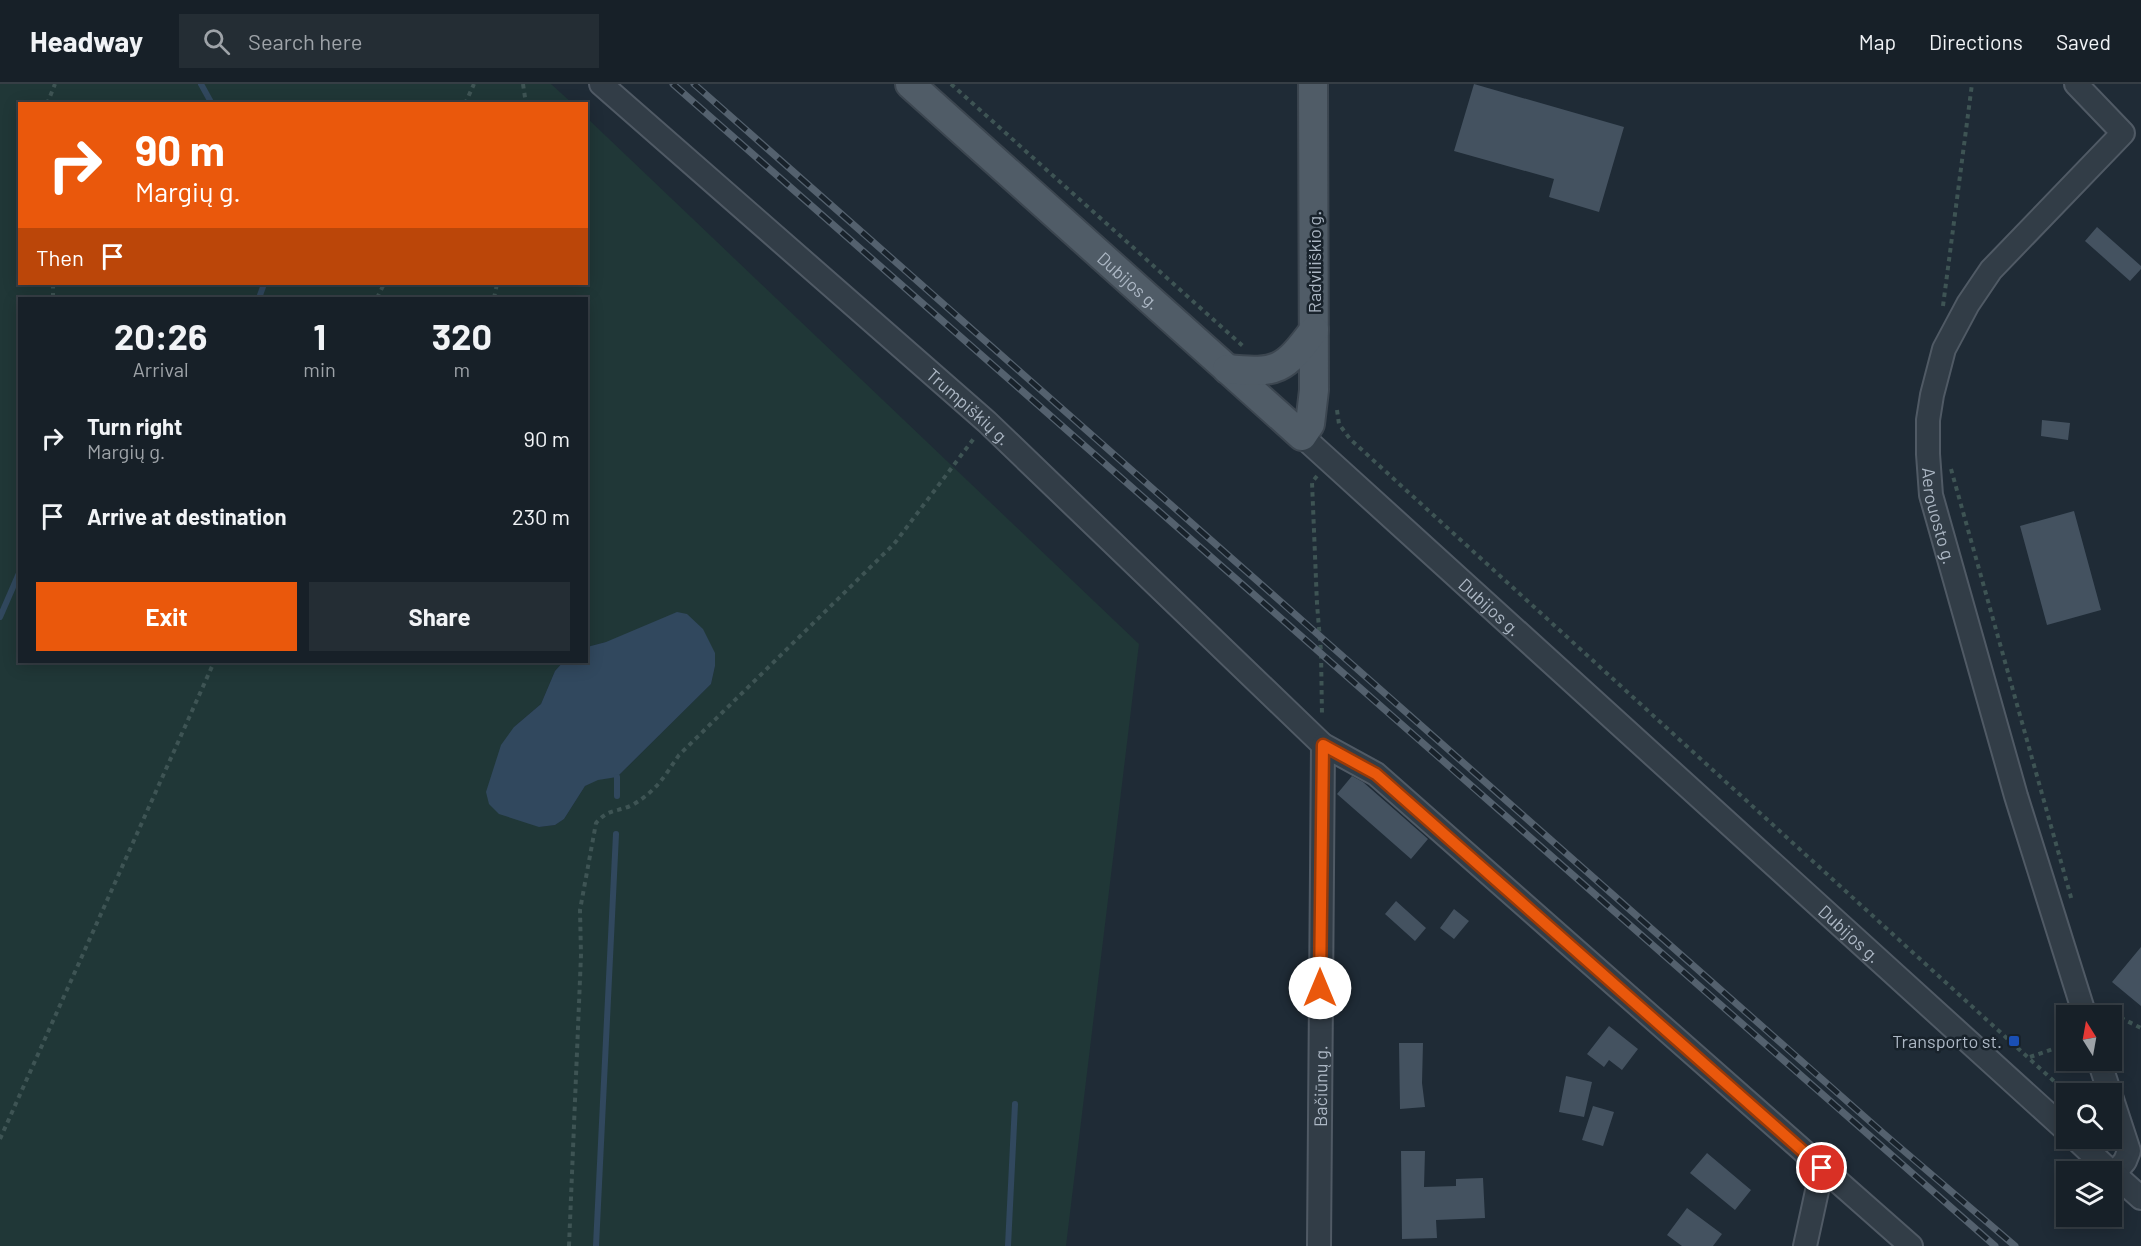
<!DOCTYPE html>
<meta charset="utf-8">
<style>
body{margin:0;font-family:Barlow,sans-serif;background:#242d34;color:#f1f3f6;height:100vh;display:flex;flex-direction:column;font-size:22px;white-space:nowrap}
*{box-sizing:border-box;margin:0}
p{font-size:20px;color:#9ea3a8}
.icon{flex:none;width:33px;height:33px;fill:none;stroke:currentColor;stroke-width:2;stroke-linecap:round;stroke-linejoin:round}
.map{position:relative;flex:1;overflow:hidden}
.drawer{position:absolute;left:18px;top:213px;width:570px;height:366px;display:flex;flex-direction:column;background:#172028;border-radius:0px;box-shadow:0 3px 15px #0003,0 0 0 2px #363e45}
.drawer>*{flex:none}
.banner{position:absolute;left:18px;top:18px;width:570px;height:183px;border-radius:0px;box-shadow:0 3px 15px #0003,0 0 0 2px #363e45;background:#ea580c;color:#fff;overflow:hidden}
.needle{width:39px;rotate:349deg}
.tools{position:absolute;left:2056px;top:921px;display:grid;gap:12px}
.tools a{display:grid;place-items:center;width:66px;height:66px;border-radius:0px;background:#172028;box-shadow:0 3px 15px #0003,0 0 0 2px #363e45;font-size:30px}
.pin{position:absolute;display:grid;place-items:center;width:51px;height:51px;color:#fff;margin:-26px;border:3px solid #fff;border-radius:50%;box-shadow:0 2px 6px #0007}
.me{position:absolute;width:66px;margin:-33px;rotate:0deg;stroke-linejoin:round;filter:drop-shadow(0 0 4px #0008)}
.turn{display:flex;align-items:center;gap:21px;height:126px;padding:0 18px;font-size:27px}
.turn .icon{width:78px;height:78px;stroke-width:2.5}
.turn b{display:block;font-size:42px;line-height:51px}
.then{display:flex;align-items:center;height:57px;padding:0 18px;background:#0003;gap:12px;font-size:22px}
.eta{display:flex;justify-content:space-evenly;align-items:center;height:102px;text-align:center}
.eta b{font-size:36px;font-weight:700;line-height:42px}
.cta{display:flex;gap:12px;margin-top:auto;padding:12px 18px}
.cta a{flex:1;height:69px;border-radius:0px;background:#ea580c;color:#fff;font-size:24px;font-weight:700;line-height:69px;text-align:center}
.cta a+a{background:#242d34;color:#f1f3f6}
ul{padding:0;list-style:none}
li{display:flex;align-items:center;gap:18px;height:78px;padding:0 18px}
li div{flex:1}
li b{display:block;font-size:22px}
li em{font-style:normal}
header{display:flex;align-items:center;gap:36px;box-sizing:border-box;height:84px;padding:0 30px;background:#172028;border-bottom:2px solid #363e45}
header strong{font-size:28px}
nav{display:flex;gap:33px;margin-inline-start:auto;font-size:21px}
.search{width:420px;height:54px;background:#242d34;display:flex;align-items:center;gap:15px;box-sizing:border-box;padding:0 21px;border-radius:0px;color:#9ea3a8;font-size:22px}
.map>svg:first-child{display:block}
</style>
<header>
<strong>Headway</strong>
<div class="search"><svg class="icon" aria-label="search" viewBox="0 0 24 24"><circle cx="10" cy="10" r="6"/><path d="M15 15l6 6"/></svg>Search here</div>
<nav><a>Map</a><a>Directions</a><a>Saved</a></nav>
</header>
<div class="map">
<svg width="2141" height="1162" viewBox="0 0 2141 1162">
<rect width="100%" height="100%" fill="#1f2b36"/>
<path fill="#203737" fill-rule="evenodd" d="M 0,0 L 551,0 L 572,19 L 20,20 L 20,200 L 586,200 L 587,34 L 1139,560 L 1066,1162 L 0,1162 ZM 20,214 L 586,214 L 587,563 L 606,558 L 715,582 L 711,600 L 617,693 L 598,695 L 585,702 L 564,735 L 555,741 L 539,743 L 514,643 L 541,620 L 555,587 L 563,578 L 20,578 Z"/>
<path fill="#31485e" d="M 677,528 L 687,530 L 703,545 L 715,569 L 715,582 L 711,600 L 617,693 L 598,696 L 585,702 L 564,735 L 555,741 L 539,743 L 499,730 L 489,720 L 486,708 L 501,661 L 514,643 L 541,620 L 555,587 L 563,578 L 586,578 L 587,563 L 606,558 Z"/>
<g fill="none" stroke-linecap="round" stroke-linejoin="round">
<path stroke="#31485e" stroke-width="6" d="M 201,0 L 212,20
M 259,214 L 264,200
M 0,533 L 20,487
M 617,712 L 617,693
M 596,1162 L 616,750
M 1008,1162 L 1015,1020"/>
</g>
<path fill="#445260" d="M 1474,0 L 1624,43 L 1599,128 L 1549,113 L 1554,95 L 1454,67 Z
M 2097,143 L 2141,182 L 2141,185 L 2130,197 L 2085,157 Z
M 2042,336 L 2070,339 L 2068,356 L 2041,352 Z
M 2074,427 L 2101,526 L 2047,541 L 2020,442 Z
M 1352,692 L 1363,698 L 1428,755 L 1411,775 L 1337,710 Z
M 1396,817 L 1426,844 L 1415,857 L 1385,830 Z
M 1454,825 L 1469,837 L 1454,855 L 1440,844 Z
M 2141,863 L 2141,922 L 2112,898 Z
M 1609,942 L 1638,965 L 1622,986 L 1609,976 L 1604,983 L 1587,970 Z
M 1399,959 L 1423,959 L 1422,999 L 1425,1023 L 1400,1025 Z
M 1566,992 L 1592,998 L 1584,1033 L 1559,1028 Z
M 1593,1022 L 1614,1028 L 1603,1062 L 1582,1056 Z
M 1401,1067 L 1425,1067 L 1424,1103 L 1456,1102 L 1456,1095 L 1483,1094 L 1485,1134 L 1436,1136 L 1437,1154 L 1402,1155 Z
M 1707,1069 L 1751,1106 L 1735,1126 L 1690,1089 Z
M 1687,1124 L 1722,1150 L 1713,1162 L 1682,1162 L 1667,1151 Z"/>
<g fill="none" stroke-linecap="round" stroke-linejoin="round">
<defs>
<g id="minor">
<path id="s1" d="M 601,0 L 987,338 L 1323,661 L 1376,690 L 1911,1162"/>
<path id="s2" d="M 2076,0 L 2123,49 L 1991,186 L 1968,220 L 1944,265 L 1932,311 L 1928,336 L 1928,370 L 1931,411 L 2016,712 L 2085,932"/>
<path id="s3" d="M 1302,352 L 2067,1047"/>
<path d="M 2099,976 L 2110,1010"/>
<path d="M 2112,1015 L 2129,1067 L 2125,1077 L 2114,1090"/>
<path d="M 2075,1054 L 2111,1088"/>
<path d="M 2112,1088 L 2141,1114"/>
<path id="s4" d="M 1319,1162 L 1323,661"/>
<path d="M 1805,1162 L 1822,1084"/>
</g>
<g id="major">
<path id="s5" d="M 910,0 L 1302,352 L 1310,340 L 1314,306 L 1313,0"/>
<path d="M 1227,285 C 1278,290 1284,286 1314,246"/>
</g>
</defs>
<use href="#minor" stroke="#505a65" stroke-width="26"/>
<use href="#major" stroke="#3c4650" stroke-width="32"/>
<path stroke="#3e5454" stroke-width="4" stroke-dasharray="4.5 4.5" stroke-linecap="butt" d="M 523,0 L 526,20
M 951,0 L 1245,264
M 47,20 L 55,0
M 465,20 L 474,0
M 53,200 L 53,214
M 377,214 L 384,200
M 494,214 L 497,200
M 1943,222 L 1972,0
M 1337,326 L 1339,340 L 1350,355 L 2068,1010
M 1951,385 L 2072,817
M 1317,392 L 1312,398 L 1317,520 L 1321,568 L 1322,631
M 2112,938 L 2121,934 L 2141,944
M 2030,973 L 2067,960
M 0,1055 L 214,578
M 569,1162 L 581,871 L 580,826 L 596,739 C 610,723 618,729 634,720 C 657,706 664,693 679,671 L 894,460 L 975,353"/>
<use href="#minor" stroke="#323d47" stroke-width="22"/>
<use href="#major" stroke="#505c67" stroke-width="28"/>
<defs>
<path id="rail" d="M 673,0 L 1995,1162
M 694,0 L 1883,1049 L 2015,1162"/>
</defs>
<use href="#rail" stroke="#54616e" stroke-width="7"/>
<use href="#rail" stroke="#18222b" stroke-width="4.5" stroke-dasharray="14" stroke-linecap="butt"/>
</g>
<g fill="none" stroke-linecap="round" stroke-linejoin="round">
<defs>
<path id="route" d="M 1320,904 L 1323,661 L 1376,690 L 1822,1084"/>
</defs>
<use href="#route" stroke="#983908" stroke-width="15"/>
<use href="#route" stroke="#ea580c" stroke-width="10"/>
</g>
<rect fill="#1a4fb4" stroke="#18222b" stroke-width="2" x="2008" y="951" width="12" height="12" rx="3"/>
<g text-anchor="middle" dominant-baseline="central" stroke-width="5" stroke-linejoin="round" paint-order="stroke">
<g font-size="18" fill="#acb7c4" stroke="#18222b">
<text transform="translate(1314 178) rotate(-90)">Radviliškio g.</text>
<text stroke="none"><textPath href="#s5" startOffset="294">Dubijos g.</textPath></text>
<text stroke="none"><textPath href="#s1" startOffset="489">Trumpiškių g.</textPath></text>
<text stroke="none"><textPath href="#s2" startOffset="520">Aerouosto g.</textPath></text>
<text stroke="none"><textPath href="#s3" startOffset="254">Dubijos g.</textPath></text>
<text stroke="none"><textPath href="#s3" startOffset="740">Dubijos g.</textPath></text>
<text stroke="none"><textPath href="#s4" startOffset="160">Bačiūnų g.</textPath></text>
</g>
<g font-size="18" fill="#acb7c4" stroke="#18222b" text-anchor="end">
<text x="2002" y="957">Transporto st.</text>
</g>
</g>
</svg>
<div class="tools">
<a><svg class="needle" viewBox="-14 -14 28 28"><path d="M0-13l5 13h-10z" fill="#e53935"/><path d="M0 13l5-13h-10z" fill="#9ea3a8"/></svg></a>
<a><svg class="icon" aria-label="search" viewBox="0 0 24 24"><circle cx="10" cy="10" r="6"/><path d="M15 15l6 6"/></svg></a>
<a><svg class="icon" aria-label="layers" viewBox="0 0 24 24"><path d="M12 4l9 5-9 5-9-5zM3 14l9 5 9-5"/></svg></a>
</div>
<div class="pin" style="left:1822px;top:1084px;background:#d93025"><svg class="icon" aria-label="arrive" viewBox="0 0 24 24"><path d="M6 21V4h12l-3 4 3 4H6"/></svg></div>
<svg class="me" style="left:1320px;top:904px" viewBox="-20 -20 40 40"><circle r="19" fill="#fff"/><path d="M0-13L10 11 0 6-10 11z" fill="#ea580c"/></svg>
<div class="banner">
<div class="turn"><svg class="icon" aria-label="right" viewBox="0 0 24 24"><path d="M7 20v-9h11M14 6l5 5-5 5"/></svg><div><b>90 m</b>Margių g.</div></div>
<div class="then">Then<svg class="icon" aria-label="arrive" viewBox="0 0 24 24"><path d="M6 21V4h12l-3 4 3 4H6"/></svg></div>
</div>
<section class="drawer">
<div class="eta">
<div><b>20:26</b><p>Arrival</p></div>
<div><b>1</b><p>min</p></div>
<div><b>320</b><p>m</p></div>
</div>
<ul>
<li><svg class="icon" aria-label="right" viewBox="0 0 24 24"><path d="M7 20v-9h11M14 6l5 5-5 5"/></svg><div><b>Turn right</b><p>Margių g.</p></div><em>90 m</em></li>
<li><svg class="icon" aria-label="arrive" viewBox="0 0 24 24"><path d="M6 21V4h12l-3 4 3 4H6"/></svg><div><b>Arrive at destination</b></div><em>230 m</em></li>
</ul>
<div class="cta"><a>Exit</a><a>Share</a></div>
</section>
</div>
